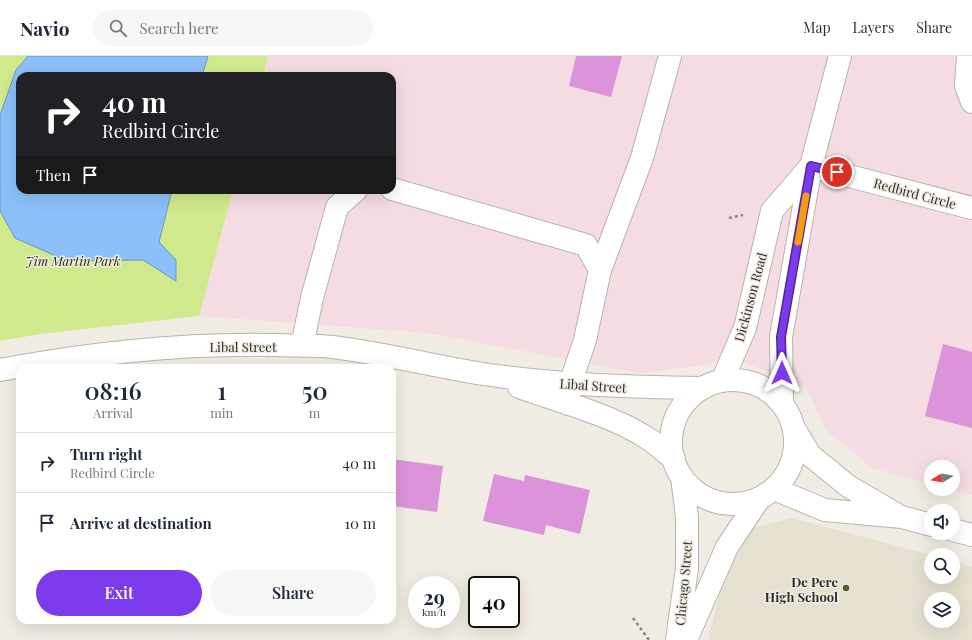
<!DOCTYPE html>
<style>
body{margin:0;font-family:"Playfair Display",serif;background:#f6f6f7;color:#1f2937;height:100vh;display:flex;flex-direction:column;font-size:15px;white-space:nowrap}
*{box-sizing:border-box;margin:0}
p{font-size:13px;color:#747a83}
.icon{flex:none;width:22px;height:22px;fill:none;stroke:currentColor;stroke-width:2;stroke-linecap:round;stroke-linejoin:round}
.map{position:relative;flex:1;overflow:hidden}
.sheet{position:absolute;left:16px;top:308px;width:380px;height:260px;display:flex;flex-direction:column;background:#fff;border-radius:12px;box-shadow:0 4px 16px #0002}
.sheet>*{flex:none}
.hud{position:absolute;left:16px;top:16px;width:380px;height:122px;border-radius:12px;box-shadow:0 4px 16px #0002;background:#202124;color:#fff;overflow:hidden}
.needle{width:26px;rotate:259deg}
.fabs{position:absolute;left:924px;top:404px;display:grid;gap:8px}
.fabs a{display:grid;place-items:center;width:36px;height:36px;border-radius:50%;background:#fff;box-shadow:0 4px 16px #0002;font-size:20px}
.speed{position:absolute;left:408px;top:520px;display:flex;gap:8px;font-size:20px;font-weight:700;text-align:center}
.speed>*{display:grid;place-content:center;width:52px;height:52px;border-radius:50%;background:#fff;box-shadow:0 4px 16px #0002;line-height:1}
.speed small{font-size:10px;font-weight:400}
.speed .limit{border:2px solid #111;border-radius:6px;background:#fff;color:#111}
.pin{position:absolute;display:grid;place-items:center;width:34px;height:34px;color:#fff;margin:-17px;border:2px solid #fff;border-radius:50%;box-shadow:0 1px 4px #0007}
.me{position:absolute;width:44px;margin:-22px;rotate:0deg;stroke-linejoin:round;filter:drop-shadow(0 0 3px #0008)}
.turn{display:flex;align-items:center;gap:14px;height:84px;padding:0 20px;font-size:18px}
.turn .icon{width:52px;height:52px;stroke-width:2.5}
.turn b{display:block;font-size:28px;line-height:34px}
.then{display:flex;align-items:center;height:38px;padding:0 20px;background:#0003;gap:8px;font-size:15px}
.eta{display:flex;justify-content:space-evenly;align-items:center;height:68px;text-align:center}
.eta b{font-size:24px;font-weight:600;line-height:28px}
.action{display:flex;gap:8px;margin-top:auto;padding:8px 20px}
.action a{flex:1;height:46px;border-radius:24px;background:#7c3aed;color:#fff;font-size:16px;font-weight:600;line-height:46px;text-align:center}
.action a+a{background:#f6f6f7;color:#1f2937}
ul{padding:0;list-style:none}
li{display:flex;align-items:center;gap:12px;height:60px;padding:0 20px;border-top:1px solid #e0e1e3}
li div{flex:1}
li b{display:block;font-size:15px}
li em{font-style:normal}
header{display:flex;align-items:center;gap:24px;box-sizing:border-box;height:56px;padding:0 20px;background:#fff;border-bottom:1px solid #e0e1e3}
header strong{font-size:19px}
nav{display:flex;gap:22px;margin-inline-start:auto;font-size:14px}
.search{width:280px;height:36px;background:#f6f6f7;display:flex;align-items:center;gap:10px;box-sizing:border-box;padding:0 14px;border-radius:22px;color:#747a83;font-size:15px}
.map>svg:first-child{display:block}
</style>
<header>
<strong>Navio</strong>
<div class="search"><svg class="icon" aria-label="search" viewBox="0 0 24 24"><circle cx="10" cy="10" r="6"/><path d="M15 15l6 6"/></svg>Search here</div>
<nav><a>Map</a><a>Layers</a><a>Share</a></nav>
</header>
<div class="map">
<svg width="972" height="584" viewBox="0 0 972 584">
<rect width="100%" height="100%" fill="#f0ece3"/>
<path fill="#f5dbe2" d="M 268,0 L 972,0 L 972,439 L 949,433 L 953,433 L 953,411 L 931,411 L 931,428 L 872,412 L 826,374 L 805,329 L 733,303 L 689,311 L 639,317 L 428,277 L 199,260 L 233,134 L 392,134 L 392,20 L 263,20 Z"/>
<path fill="#e6e0d0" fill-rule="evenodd" d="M 792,462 L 931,499 L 931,521 L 953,521 L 953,505 L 972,511 L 972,584 L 708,584 L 724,521 L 753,472 ZM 931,543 L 953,543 L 953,565 L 931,565 Z"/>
<path fill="#d1e98d" d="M 0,0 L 268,0 L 263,20 L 20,20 L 20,134 L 233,134 L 199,260 L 40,278 L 0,285 Z"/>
<path fill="#8cc0fa" stroke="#7094bc" d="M 28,0 L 208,0 L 202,20 L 20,20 L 20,134 L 172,134 L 159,186 L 176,204 L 176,225 L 143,204 L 67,205 L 15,182 L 0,155 L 0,59 L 16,14 Z"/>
<path fill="#db93d9" d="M 576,0 L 622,0 L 611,41 L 569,30 Z
M 943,288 L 972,296 L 972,372 L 925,360 Z
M 392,403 L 443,410 L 437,456 L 392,450 Z
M 494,418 L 524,425 L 525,419 L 590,434 L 580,478 L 546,469 L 544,479 L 483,465 Z"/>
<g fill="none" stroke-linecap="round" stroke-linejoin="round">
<defs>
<path id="minor" d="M 968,0 L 966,30 L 972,46
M 811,110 L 972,152
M 392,133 L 586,189 L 600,214 L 585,284 L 570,328 L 568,348
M 600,214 L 642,102 L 670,0
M 302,290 L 312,242 L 337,151 L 356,134
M 0,314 C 91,297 183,287 276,289 C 294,290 314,289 332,291 C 383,297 433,310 483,318 C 556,329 629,331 703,332
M671 386a62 62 0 1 1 124 0a62 62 0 1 1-124 0Z
M 722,325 L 745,272 L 772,155 L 811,110
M 519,331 C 558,345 614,360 647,382 C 657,388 665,396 674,403
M 782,347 L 781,281 L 811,110 L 840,0
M 794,372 L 810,399 L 848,430 L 896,458
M 774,433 L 825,454 L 902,461 L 931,469
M 953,474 L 972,479
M 677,584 L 687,512 L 687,461 L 682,421
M 686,584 L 727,491 L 759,443"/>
</defs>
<use href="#minor" stroke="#b7b4ab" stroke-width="24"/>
<path stroke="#87857f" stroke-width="2.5" stroke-dasharray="3 3" stroke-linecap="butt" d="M 729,162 L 743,159
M 633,562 L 649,584"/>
<use href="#minor" stroke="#fff" stroke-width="22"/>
</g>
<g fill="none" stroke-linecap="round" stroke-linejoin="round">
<defs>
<path id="route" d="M 782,317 L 781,281 L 811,110 L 837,116"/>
</defs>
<use href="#route" stroke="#51269a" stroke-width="10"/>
<use href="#route" stroke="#7c3aed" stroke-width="7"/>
<path stroke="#f59e0b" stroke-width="7" d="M 798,186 L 806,140"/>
</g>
<circle fill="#565d2c" stroke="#f0ece3" stroke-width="1.5" cx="846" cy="532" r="4"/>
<g text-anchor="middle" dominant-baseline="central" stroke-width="3" stroke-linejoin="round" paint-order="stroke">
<g font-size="13" fill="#302f2c" stroke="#f0ece3">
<text transform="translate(915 137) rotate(15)">Redbird Circle</text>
<text transform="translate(750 241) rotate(-75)">Dickinson Road</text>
<text x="243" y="290">Libal Street</text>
<text transform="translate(593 329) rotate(4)">Libal Street</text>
<text transform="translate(683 527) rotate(-85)">Chicago Street</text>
</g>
<g font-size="13" font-style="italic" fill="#273007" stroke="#f0ece3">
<text x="73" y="204">Jim Martin Park</text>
</g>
<g font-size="13" font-weight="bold" fill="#302f2c" stroke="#f0ece3" text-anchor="end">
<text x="838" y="525">De Pere<tspan x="838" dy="15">High School</tspan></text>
</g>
</g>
</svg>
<div class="fabs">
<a><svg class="needle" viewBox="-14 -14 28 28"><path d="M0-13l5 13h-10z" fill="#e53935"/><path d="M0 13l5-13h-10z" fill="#747a83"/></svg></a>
<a><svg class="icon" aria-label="sound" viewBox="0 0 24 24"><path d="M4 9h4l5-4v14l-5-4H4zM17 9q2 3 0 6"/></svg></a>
<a><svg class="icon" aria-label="search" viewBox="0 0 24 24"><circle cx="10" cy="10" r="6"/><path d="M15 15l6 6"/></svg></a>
<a><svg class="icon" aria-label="layers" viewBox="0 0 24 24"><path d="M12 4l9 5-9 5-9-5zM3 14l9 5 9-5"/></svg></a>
</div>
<div class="speed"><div>29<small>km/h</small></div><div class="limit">40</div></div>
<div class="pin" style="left:837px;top:116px;background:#d93025"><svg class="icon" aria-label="arrive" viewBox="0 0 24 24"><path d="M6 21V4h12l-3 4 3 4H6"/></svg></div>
<svg class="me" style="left:782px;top:317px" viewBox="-20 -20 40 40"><path d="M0-17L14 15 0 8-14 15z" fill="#7c3aed" stroke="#fff" stroke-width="4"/></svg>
<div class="hud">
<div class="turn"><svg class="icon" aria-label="right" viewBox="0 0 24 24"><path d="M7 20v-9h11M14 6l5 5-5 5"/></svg><div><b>40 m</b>Redbird Circle</div></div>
<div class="then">Then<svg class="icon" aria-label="arrive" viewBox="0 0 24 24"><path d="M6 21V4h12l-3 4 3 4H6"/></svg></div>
</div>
<section class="sheet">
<div class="eta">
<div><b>08:16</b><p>Arrival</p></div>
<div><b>1</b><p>min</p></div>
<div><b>50</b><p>m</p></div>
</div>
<ul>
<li><svg class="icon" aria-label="right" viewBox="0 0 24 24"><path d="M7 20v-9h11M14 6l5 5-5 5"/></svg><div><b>Turn right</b><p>Redbird Circle</p></div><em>40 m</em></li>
<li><svg class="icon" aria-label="arrive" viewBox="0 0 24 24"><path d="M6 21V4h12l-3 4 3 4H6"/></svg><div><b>Arrive at destination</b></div><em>10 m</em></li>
</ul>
<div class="action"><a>Exit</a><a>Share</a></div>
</section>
</div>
